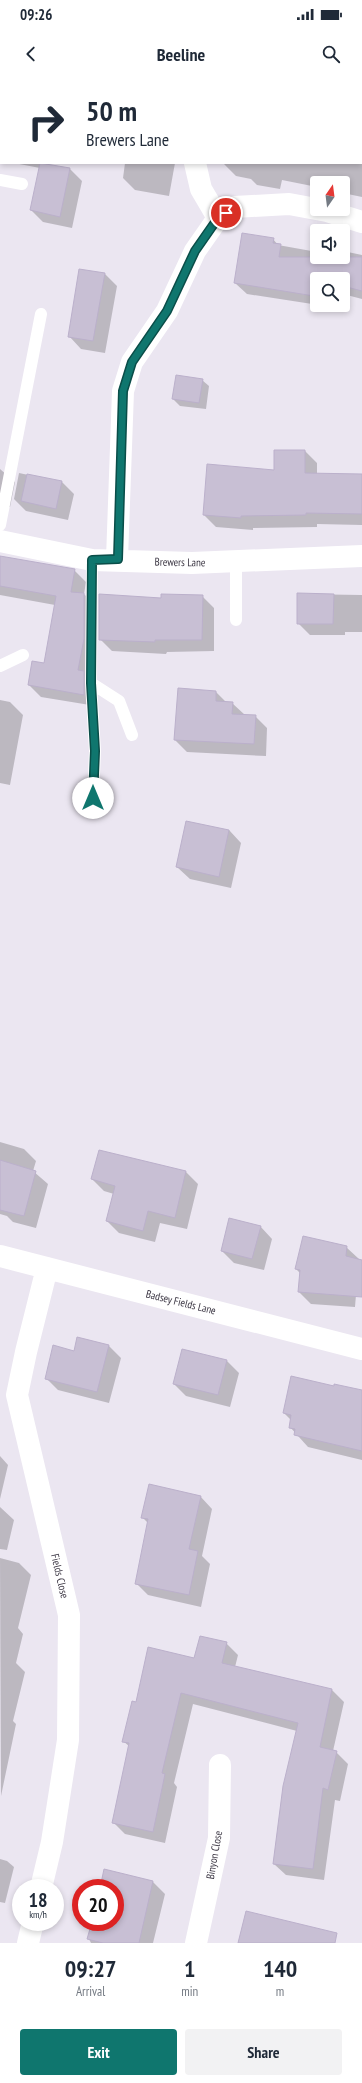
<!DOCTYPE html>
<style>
body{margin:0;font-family:"PT Sans Narrow",sans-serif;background:#f2f2f3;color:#1f2937;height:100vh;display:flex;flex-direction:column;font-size:15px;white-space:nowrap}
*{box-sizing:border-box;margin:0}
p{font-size:13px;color:#747a83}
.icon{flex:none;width:22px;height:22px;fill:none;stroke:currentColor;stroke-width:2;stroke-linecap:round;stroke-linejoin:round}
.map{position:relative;height:1863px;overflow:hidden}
.side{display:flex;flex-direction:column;background:#fff;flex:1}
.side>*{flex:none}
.banner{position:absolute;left:0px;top:0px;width:362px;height:84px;box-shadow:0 2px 6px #0003;background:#fff;color:#1f2937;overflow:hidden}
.needle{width:26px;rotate:14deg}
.tools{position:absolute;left:310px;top:96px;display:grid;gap:8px}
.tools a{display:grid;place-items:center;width:40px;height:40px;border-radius:4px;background:#fff;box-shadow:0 2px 6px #0003;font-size:20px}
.speed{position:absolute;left:12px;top:1799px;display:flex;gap:8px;font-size:20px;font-weight:700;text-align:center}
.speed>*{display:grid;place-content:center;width:52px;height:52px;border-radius:50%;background:#fff;box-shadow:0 2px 6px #0003;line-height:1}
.speed small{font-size:10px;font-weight:400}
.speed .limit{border:6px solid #d22;background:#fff;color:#111}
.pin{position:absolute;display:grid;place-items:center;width:34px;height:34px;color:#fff;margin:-17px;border:2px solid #fff;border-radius:50%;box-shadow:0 1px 4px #0007}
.me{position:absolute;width:44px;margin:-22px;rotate:0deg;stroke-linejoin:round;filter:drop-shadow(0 0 3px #0008)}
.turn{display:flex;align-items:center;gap:14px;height:84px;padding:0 20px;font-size:18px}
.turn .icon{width:52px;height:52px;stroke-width:2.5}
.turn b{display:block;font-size:28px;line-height:34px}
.eta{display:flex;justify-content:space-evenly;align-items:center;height:68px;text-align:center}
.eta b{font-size:24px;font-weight:700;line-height:28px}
.action{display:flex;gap:8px;margin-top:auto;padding:8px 20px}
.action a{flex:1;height:46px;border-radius:4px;background:#0f766e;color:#fff;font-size:16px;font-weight:700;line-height:46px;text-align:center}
.action a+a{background:#f2f2f3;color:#1f2937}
.status{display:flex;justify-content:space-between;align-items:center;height:28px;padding:0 20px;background:#fff;direction:ltr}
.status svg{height:11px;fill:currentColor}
header{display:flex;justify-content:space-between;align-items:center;height:52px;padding:0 20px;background:#fff;font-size:18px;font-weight:700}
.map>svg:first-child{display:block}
</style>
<div class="status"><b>09:26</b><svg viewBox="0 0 49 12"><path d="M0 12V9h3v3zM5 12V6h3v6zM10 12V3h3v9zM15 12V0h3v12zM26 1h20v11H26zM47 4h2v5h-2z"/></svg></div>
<header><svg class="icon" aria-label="back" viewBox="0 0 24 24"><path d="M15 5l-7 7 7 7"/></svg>Beeline<svg class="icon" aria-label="search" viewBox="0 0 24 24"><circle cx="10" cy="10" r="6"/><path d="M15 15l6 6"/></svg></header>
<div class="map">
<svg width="362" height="1863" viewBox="0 0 362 1863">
<rect width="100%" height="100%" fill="#ebe6f1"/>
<path fill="#0003" d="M 4,0 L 71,0 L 4,1 Z
M 138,0 L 182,0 L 182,1 Z
M 260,0 L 300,0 L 300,1 Z
M 345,0 L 362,0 L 362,117 L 343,113 L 343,103 L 317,103 L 317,107 L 282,100 L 280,109 L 257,105 L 251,99 L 236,96 L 224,84 L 361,83 L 361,1 Z
M 1,14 L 1,80 L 0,80 Z
M 14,83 L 49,83 L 49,85 L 70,89 L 82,101 L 72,148 L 43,142 L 31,130 L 40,88 Z
M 125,83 L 175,83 L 169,116 L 135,110 L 123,98 Z
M 273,159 L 278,165 L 317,172 L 317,177 L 343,177 L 343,171 L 362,175 L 362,219 L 343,214 L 343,199 L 317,199 L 317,225 L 325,225 L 325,226 L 247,214 L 235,203 Z
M 105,194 L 117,206 L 105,273 L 81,269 L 69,256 Z
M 202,300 L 209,306 L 206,329 L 180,326 L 173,319 Z
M 305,371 L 317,383 L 317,394 L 362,395 L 362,445 L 317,444 L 317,447 L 253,448 L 253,450 L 216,447 L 204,435 Z
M 0,389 L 15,402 L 10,427 L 0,425 Z
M 19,393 L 62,402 L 74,414 L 68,440 L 26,431 L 14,419 Z
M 0,477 L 74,490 L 86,502 L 84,514 L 96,526 L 96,626 L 41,617 L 29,605 L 45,585 L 55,525 L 0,515 Z
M 298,514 L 362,515 L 362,552 L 345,552 L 345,555 L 310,555 L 298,543 Z
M 202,516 L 214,528 L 214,571 L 167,572 L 166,574 L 112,571 L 100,559 L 162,519 Z
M 216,612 L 227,623 L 232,623 L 245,635 L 255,636 L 267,648 L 266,676 L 187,672 L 175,660 Z
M 0,620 L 10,622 L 23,635 L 10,705 L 0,703 Z
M 229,750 L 241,763 L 231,808 L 190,799 L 177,787 Z
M 0,1062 L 24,1069 L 36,1081 L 33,1091 L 48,1104 L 36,1148 L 13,1142 L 7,1136 L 0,1134 Z
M 186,1092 L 198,1104 L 187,1149 L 160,1143 L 155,1162 L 119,1153 L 107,1141 L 114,1114 L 104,1111 L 92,1099 Z
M 260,1146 L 272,1159 L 264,1190 L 234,1183 L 222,1171 Z
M 346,1167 L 359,1179 L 355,1227 L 311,1224 L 299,1212 L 300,1193 L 296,1189 Z
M 78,1258 L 109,1266 L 121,1278 L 109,1323 L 58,1310 L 46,1298 L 75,1272 Z
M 227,1281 L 239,1293 L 230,1327 L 186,1316 L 174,1304 Z
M 362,1311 L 362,1380 L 308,1367 L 290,1347 L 291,1340 L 284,1333 Z
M 0,1376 L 8,1385 L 0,1419 Z
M 200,1416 L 212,1429 L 202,1476 L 210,1484 L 201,1527 L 148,1515 L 136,1503 L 148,1443 L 142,1437 Z
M 0,1427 L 14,1440 L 7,1470 L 0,1469 Z
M 0,1478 L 19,1483 L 31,1495 L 18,1548 L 23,1554 L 16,1583 L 25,1592 L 13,1641 L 16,1644 L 1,1716 Z
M 226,1563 L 238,1575 L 235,1587 L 332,1610 L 344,1622 L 333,1671 L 336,1672 L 348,1684 L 340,1721 L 335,1720 L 324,1800 L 286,1795 L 274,1784 L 297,1651 L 193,1624 L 174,1703 L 177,1707 L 165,1763 L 125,1754 L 113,1742 L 130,1667 L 123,1661 L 137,1624 L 195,1579 Z
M 0,1779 L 7,1781 L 14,1787 L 5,1823 L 0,1822 Z
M 105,1791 L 153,1802 L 165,1814 L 153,1863 L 91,1863 L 89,1859 L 93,1842 L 115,1842 L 115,1808 L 101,1808 Z"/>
<path fill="#c8bfd4" stroke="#bbb0cb" d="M 40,83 L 70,88 L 60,137 L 30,130 Z
M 242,153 L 274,158 L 273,163 L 281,164 L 279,177 L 362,177 L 362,211 L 343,206 L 343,199 L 317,199 L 314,216 L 234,203 Z
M 79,189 L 105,193 L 93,261 L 68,257 Z
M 176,295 L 203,299 L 199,323 L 172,319 Z
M 274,370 L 305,370 L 305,393 L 362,394 L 362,434 L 306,433 L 306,435 L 241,436 L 241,438 L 203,435 L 207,384 L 274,390 Z
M 27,394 L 62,401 L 56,429 L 21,421 Z
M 0,476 L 75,489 L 71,512 L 84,513 L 84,559 L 78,590 L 84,591 L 84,615 L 28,605 L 32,581 L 44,583 L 56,516 L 0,506 Z
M 297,513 L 334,514 L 333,544 L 297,544 Z
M 99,514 L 161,518 L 161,514 L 203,515 L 202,560 L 155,560 L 155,562 L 99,560 Z
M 178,608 L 216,611 L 216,621 L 233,622 L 232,634 L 256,635 L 254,664 L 174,660 Z
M 186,741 L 229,750 L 219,797 L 176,787 Z
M 99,1070 L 186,1091 L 175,1138 L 148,1131 L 143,1151 L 106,1141 L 115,1106 L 91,1099 Z
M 0,1080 L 36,1091 L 24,1136 L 0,1130 Z
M 229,1138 L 261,1146 L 252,1179 L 221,1171 Z
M 303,1156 L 347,1166 L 346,1176 L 362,1180 L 362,1217 L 298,1212 L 300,1190 L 295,1189 Z
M 77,1257 L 109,1265 L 97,1312 L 45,1299 L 53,1265 L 74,1271 Z
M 182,1269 L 227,1280 L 218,1315 L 173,1304 Z
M 291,1296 L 334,1306 L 334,1304 L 362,1310 L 362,1371 L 294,1355 L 295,1349 L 289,1348 L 291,1335 L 283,1333 Z
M 149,1404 L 201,1416 L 189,1469 L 198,1471 L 189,1515 L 135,1504 L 148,1439 L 141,1438 Z
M 200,1556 L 227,1562 L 222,1583 L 332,1609 L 320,1667 L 337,1671 L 328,1710 L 323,1708 L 313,1789 L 273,1784 L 283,1706 L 298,1643 L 181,1613 L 162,1693 L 165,1694 L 153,1752 L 112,1743 L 129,1663 L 122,1662 L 132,1621 L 136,1622 L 148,1567 L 194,1578 Z
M 104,1789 L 153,1801 L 139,1863 L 103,1863 L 87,1859 L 92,1842 L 115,1842 L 115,1808 L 100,1808 Z
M 246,1831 L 337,1853 L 335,1863 L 238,1863 Z"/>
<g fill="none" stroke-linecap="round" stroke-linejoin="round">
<path stroke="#fff" stroke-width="12" d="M 0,100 L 22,104
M 0,445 L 41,234
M 92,480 L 91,603 L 95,671 L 93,718
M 236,482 L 236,540
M 0,586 L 23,575
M 91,603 L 119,621 L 132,655"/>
<path stroke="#fff" stroke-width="22" d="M 200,1 L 200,0
M 195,83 L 201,109 L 218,138
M 0,461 L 92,480 L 192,483 L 362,476
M 117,479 L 123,311 L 132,282 L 167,231 L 195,171 L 218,138 L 235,127 L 289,124 L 327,131 L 362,142
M 0,1176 L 362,1269
M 41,1808 L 52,1762 L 68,1660 L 69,1535 L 17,1315 L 26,1272 L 47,1188
M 28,1863 L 33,1842
M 196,1863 L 219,1758 L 220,1685"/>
</g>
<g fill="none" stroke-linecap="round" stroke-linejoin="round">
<defs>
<path id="route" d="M 93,718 L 95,671 L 91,603 L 92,480 L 118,479 L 123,311 L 132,282 L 167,231 L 195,171 L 218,138 L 226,133"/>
</defs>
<use href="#route" stroke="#0a4d48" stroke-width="10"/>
<use href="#route" stroke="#0f766e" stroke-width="7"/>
</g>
<g text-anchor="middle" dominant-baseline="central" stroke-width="4" stroke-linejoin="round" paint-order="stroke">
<g font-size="11" fill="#3b3643" stroke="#fff">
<text transform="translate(180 482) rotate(1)">Brewers Lane</text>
<text transform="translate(181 1222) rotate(14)">Badsey Fields Lane</text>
<text transform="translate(60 1496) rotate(77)">Fields Close</text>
<text transform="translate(214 1775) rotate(-80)">Binyon Close</text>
</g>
</g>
</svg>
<div class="tools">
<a><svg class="needle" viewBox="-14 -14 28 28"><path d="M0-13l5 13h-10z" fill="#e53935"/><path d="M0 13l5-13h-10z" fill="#747a83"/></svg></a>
<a><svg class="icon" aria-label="sound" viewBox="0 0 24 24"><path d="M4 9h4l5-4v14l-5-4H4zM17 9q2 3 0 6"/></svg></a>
<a><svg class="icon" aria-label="search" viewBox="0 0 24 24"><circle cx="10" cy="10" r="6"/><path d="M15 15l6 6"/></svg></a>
</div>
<div class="speed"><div>18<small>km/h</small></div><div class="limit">20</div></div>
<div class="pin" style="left:226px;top:133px;background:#d93025"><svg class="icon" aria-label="arrive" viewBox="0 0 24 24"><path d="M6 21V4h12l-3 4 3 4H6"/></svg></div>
<svg class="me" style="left:93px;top:718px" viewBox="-20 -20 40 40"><circle r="19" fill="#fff"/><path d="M0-13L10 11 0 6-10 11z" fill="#0f766e"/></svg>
<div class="banner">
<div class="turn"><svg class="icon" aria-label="right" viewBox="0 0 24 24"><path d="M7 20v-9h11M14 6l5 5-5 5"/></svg><div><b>50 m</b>Brewers Lane</div></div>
</div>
</div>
<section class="side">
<div class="eta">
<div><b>09:27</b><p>Arrival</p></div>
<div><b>1</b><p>min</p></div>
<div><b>140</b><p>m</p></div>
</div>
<div class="action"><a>Exit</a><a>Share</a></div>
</section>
